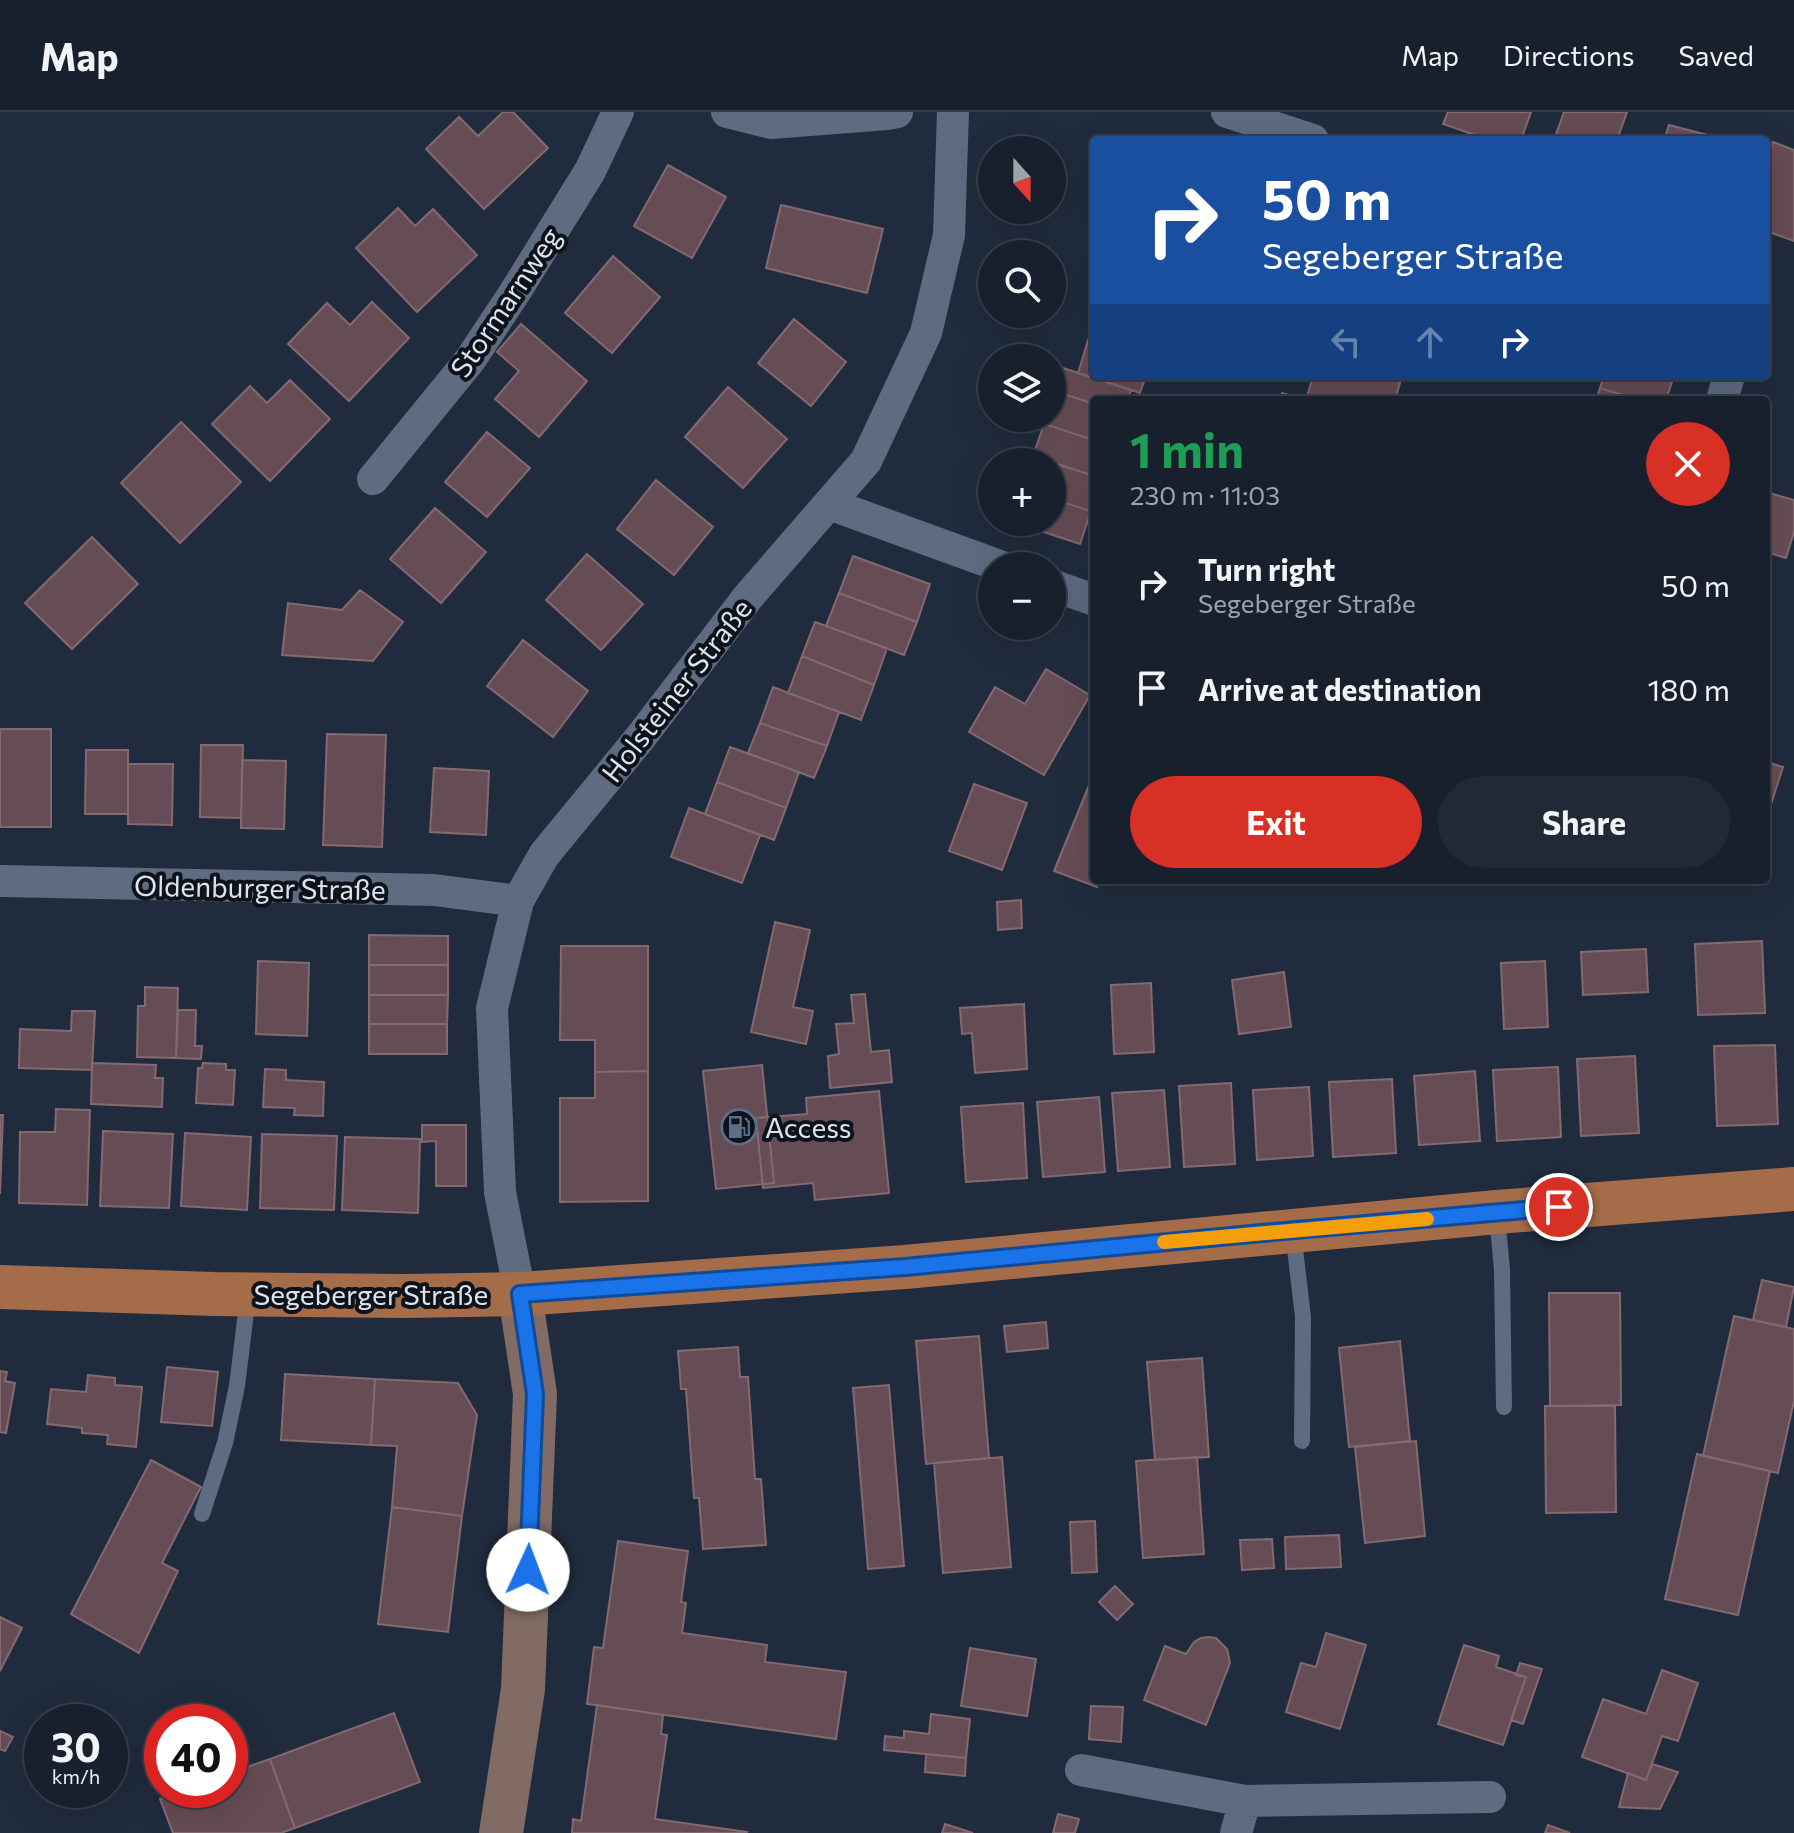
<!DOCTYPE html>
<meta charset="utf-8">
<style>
body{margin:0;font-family:Commissioner,sans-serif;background:#212836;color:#f1f3f6;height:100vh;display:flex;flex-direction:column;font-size:30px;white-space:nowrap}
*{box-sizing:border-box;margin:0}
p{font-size:26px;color:#9fa3aa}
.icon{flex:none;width:44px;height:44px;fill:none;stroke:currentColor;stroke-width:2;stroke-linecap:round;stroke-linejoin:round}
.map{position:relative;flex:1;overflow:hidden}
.panel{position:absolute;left:1090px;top:284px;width:680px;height:488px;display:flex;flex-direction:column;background:#18202e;border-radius:8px;box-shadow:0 8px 32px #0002,0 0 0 2px #363e4a}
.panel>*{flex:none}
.banner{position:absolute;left:1090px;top:24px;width:680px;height:244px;border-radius:8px;box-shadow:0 8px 32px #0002,0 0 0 2px #363e4a;background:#1a4fa0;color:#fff;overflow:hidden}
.needle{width:52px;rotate:159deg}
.buttons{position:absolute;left:978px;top:24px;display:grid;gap:16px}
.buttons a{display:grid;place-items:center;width:88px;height:88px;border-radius:50%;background:#18202e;box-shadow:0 8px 32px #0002,0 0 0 2px #363e4a;font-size:40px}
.speed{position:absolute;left:24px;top:1592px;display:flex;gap:16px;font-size:40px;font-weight:700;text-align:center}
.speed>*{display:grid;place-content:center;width:104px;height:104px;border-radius:50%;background:#18202e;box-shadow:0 8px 32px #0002,0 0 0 2px #363e4a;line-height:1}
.speed small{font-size:20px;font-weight:400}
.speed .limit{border:12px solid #d22;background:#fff;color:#111}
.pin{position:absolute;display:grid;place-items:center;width:68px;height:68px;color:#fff;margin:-34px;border:4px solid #fff;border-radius:50%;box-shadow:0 2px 8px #0007}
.me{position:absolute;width:88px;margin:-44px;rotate:2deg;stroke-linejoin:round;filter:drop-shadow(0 0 6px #0008)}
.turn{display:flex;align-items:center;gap:28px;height:168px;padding:0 40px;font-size:36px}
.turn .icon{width:104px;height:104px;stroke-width:2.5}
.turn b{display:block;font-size:56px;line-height:68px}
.lanes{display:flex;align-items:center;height:76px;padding:0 40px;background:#0003;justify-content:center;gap:40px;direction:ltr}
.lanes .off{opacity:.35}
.round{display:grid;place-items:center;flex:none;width:84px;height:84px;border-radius:42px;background:#212836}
.headline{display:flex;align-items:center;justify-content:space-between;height:136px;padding:0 40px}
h1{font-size:48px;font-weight:700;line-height:60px;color:#1e9e55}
.cta{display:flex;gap:16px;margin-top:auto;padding:16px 40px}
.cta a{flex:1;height:92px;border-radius:48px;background:#d93025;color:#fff;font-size:32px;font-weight:700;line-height:92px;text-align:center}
.cta a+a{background:#212836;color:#f1f3f6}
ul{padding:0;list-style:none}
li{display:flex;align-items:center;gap:24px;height:104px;padding:0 40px}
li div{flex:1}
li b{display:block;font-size:30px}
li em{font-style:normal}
header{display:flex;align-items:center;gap:48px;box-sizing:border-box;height:112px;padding:0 40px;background:#18202e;border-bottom:2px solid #363e4a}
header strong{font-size:38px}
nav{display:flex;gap:44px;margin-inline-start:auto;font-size:28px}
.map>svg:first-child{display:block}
</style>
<header>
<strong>Map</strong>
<nav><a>Map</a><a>Directions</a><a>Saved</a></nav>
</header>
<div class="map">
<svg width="1794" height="1721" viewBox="0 0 1794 1721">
<rect width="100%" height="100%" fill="#202b3d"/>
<path fill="#664c54" stroke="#846971" stroke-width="2" d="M 503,0 L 513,0 L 548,36 L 484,97 L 426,37 L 459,5 L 478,24 Z
M 1448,0 L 1531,0 L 1521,28 L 1489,28 L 1443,12 Z
M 1564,0 L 1627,0 L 1617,28 L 1554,28 Z
M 1669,13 L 1719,26 L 1718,28 L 1664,28 Z
M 1773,30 L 1794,38 L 1794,129 L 1766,119 L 1766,50 Z
M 668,53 L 726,85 L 692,146 L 634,114 Z
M 781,93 L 883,117 L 867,181 L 766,156 Z
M 398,96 L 415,114 L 433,97 L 477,143 L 417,200 L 356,136 Z
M 613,144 L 660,185 L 612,241 L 565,201 Z
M 372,190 L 409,226 L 349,289 L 288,232 L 327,191 L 350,213 Z
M 794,207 L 846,250 L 811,294 L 758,251 Z
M 521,212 L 587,269 L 539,325 L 495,287 L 519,259 L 497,240 Z
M 1090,222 L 1094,223 L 1094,264 L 1146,264 L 1140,281 L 1078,261 Z
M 1063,256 L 1131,278 L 1128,288 L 1094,288 L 1094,292 L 1055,279 Z
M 1313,264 L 1402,264 L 1395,288 L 1306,288 Z
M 1604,264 L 1674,264 L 1666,288 L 1639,288 L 1600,276 Z
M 290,268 L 330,307 L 270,369 L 212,312 L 250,274 L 267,291 Z
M 728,275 L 787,327 L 743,376 L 685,325 Z
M 1600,276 L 1639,288 L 1596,288 Z
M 1055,279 L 1094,292 L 1094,328 L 1044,312 L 1046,306 L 1052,306 L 1052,287 Z
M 1282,281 L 1305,288 L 1280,288 Z
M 181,310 L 241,370 L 180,431 L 121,371 Z
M 1044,312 L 1094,328 L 1094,364 L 1033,344 Z
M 487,320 L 530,356 L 487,405 L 445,370 Z
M 1052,350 L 1094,364 L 1094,391 L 1091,399 L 1052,387 Z
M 656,368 L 713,415 L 674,463 L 617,417 Z
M 1766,380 L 1794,388 L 1794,420 L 1786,446 L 1766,440 Z
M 1052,387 L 1091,399 L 1080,432 L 1013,410 L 1052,410 Z
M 435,396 L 486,440 L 441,491 L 390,447 Z
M 92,425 L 138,472 L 72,537 L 25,491 Z
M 587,442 L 643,492 L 601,538 L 546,488 Z
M 853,444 L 930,472 L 917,510 L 839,481 Z
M 360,478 L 403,510 L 373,549 L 282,543 L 288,491 L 342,498 Z
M 839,481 L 917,510 L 904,543 L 826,514 Z
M 815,510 L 887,536 L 874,573 L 802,544 Z
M 523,528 L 588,579 L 553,625 L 487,574 Z
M 802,544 L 874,573 L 861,608 L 788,581 Z
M 1046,557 L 1090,583 L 1044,663 L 969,620 L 995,575 L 1025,592 Z
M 773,575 L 839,600 L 827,634 L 760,611 Z
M 760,611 L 827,634 L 814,666 L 748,641 Z
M 0,617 L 51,617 L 51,715 L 0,715 Z
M 327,622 L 386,623 L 382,735 L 323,733 Z
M 201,633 L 243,633 L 241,706 L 200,705 Z
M 730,635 L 799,660 L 786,696 L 717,670 Z
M 86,638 L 128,638 L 128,702 L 85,702 Z
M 242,648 L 286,649 L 284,717 L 241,716 Z
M 1766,650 L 1783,655 L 1766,708 Z
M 128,652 L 173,652 L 172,713 L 128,712 Z
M 434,656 L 489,659 L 486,723 L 430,720 Z
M 1094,661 L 1094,768 L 1100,768 L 1097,775 L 1054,759 Z
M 717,670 L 786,696 L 774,728 L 705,702 Z
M 974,672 L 1027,691 L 1002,758 L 949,739 Z
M 689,696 L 760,723 L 742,771 L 671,745 Z
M 1021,788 L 1022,816 L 998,818 L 997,790 Z
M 775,810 L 810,818 L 793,895 L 813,899 L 806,932 L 751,920 Z
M 369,823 L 448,824 L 448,853 L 369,853 Z
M 1762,829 L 1765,901 L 1698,903 L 1695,832 Z
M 561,834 L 648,834 L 648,959 L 595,960 L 595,928 L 560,928 Z
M 1646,837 L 1648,880 L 1583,883 L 1581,840 Z
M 258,849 L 309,851 L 307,924 L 256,922 Z
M 1545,849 L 1548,915 L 1504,917 L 1501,851 Z
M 369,853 L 448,853 L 448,883 L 369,883 Z
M 1284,860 L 1291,915 L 1239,922 L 1232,868 Z
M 1151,871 L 1154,940 L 1114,942 L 1111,873 Z
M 145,875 L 178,876 L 176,946 L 137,945 L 138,894 L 145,894 Z
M 865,882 L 871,940 L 889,938 L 892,970 L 830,976 L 828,944 L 839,942 L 836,912 L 854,911 L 851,883 Z
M 369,883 L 448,883 L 447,912 L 369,912 Z
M 1024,892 L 1027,957 L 975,961 L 972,921 L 962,922 L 960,896 Z
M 178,898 L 196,898 L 195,934 L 202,934 L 201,947 L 176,946 Z
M 72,899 L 95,899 L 92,958 L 19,956 L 20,917 L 71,919 Z
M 369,912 L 447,912 L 447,942 L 369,942 Z
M 1775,933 L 1778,1012 L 1717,1014 L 1714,934 Z
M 1635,944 L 1639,1021 L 1581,1024 L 1577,947 Z
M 92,951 L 156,953 L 155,966 L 163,966 L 162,995 L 91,992 Z
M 203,951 L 226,952 L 226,958 L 235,958 L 233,993 L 196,991 L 198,956 L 202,956 Z
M 762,953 L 774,1071 L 716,1077 L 703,959 Z
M 1558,955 L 1561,1025 L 1497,1029 L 1493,958 Z
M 265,957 L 286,958 L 286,968 L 324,970 L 323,1004 L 294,1003 L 295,996 L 263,995 Z
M 648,959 L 648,1089 L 560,1090 L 560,986 L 595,986 L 595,960 Z
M 1475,959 L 1480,1029 L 1419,1033 L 1414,964 Z
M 1392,967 L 1396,1041 L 1333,1045 L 1329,970 Z
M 1231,971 L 1235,1052 L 1184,1055 L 1179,974 Z
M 1309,975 L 1313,1044 L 1257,1048 L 1253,978 Z
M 1164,978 L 1170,1055 L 1118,1059 L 1112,981 Z
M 879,979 L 889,1081 L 815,1088 L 813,1071 L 763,1076 L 756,1006 L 807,1002 L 806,986 Z
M 1099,985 L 1105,1060 L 1043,1065 L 1037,990 Z
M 1023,991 L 1027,1066 L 966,1070 L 961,995 Z
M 56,997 L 90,998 L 87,1093 L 19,1091 L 20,1020 L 55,1020 Z
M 0,1003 L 3,1003 L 0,1082 Z
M 422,1013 L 466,1013 L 466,1074 L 436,1074 L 436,1029 L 422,1030 Z
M 103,1019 L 173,1022 L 169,1096 L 100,1094 Z
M 185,1021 L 251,1025 L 247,1098 L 181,1094 Z
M 262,1022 L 337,1024 L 334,1098 L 260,1096 Z
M 345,1025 L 420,1027 L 418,1101 L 342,1098 Z
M 1762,1168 L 1794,1175 L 1786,1215 L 1753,1208 Z
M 1549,1181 L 1620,1181 L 1621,1293 L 1550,1294 Z
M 1734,1204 L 1794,1217 L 1794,1289 L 1778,1361 L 1703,1344 Z
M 1046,1210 L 1048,1236 L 1007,1240 L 1004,1214 Z
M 979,1224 L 989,1346 L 926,1352 L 916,1229 Z
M 1400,1229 L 1410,1329 L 1349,1335 L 1339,1236 Z
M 738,1235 L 740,1265 L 748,1265 L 755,1367 L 761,1367 L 766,1433 L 703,1437 L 699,1386 L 694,1386 L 686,1277 L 681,1277 L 678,1239 Z
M 1202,1246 L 1209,1345 L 1155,1348 L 1147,1250 Z
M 167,1255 L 218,1260 L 212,1314 L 161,1310 Z
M 0,1259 L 7,1260 L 5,1269 L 15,1271 L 6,1321 L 0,1320 Z
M 285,1262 L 375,1267 L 371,1333 L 281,1328 Z
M 88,1263 L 115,1266 L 115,1273 L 142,1275 L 136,1335 L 107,1332 L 108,1323 L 82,1321 L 82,1316 L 47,1312 L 51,1277 L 86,1280 Z
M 375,1267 L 458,1271 L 477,1303 L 462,1404 L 392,1395 L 397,1334 L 371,1333 Z
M 889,1273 L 904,1454 L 868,1457 L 853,1276 Z
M 1545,1294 L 1615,1294 L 1616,1400 L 1546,1401 Z
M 1416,1329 L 1425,1424 L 1365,1431 L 1355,1335 Z
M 1697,1342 L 1770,1359 L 1738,1503 L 1665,1487 Z
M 1002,1345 L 1011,1455 L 943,1461 L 934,1351 Z
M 1197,1345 L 1204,1442 L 1143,1446 L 1136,1349 Z
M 151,1348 L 201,1375 L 162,1451 L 178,1459 L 139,1541 L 71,1502 Z
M 392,1395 L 462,1404 L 448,1520 L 378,1512 Z
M 1095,1409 L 1097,1460 L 1072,1461 L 1070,1410 Z
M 1339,1423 L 1341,1455 L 1286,1457 L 1285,1425 Z
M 1272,1427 L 1274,1456 L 1242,1458 L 1240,1428 Z
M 618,1429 L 688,1439 L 681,1490 L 686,1491 L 682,1521 L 767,1533 L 765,1550 L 846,1560 L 836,1627 L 587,1592 L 594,1535 L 603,1536 Z
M 1115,1474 L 1133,1492 L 1117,1508 L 1099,1490 Z
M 0,1505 L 22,1516 L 0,1559 Z
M 1326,1521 L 1366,1533 L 1340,1617 L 1286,1600 L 1301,1551 L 1316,1555 Z
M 1208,1525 L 1216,1526 L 1227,1537 L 1230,1551 L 1206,1613 L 1144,1588 L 1165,1534 L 1186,1542 L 1194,1530 L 1201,1526 Z
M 1464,1533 L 1499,1544 L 1496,1555 L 1526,1565 L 1503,1633 L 1438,1612 Z
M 970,1536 L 1036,1547 L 1027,1604 L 961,1594 Z
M 1520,1551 L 1542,1557 L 1523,1612 L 1511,1608 L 1526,1565 L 1516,1563 Z
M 1662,1558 L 1698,1571 L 1678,1629 L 1662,1624 L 1646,1668 L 1582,1645 L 1603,1587 L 1646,1602 Z
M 597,1593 L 663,1603 L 661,1622 L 667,1623 L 655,1707 L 747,1720 L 746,1721 L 572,1721 L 573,1707 L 581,1709 Z
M 1091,1594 L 1123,1595 L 1121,1630 L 1089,1627 Z
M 394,1601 L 420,1670 L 295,1716 L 270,1647 Z
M 931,1602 L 970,1607 L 966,1646 L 884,1638 L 885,1624 L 904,1626 L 904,1619 L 929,1622 Z
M 0,1619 L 13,1625 L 5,1639 L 0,1637 Z
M 926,1642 L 966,1646 L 965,1664 L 925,1660 Z
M 270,1647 L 295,1716 L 281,1721 L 173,1721 L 160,1687 L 184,1678 L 230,1678 L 230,1661 Z
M 1652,1652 L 1678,1660 L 1660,1697 L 1619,1695 L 1628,1661 L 1646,1668 Z
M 1058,1702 L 1079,1707 L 1075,1721 L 1053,1721 Z
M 945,1712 L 973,1721 L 942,1721 Z
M 1548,1713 L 1570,1721 L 1545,1721 Z"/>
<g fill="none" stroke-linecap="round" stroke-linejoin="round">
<path stroke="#5e6b80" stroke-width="16" d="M 1497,1102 L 1502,1158 L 1504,1295
M 1293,1120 L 1303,1205 L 1302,1329
M 202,1402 L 225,1331 L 237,1274 L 248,1184"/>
<path stroke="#5e6b80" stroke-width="32" d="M 727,0 L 771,11 L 887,2 L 897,0
M 1227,0 L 1313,28
M 1722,288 L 1729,264
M 373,367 L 470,248 L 515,180 L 590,59 L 618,0
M 829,392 L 1000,454
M 1052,473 L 1094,488
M 2,769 L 434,778 L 518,789
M 520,1182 L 500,1080 L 492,896 L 518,789 L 544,743 L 640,626 L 748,485 L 866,349 L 926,221 L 949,123 L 953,0
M 1081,1658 L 1245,1689 L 1490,1685
M 1236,1721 L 1245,1689"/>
<path stroke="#816b64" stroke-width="44" d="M 501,1721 L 523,1577 L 535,1282 L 520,1182"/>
<path stroke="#a46c48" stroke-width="44" d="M 0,1175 L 214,1182 L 405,1184 L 520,1182 L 905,1155 L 1497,1100 L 1794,1077"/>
</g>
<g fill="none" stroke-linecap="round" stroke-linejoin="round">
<defs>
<path id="route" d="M 528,1458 L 535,1282 L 520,1182 L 905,1155 L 1262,1121 L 1559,1095"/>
</defs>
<use href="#route" stroke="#114b97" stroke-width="20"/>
<use href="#route" stroke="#1a73e8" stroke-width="14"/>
<path stroke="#f59e0b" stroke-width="14" d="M 1164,1130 L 1427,1107"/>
</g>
<defs>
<symbol id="fuel-ring" viewBox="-11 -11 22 22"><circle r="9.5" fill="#0e131b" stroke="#5c6f8a" stroke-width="1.5"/><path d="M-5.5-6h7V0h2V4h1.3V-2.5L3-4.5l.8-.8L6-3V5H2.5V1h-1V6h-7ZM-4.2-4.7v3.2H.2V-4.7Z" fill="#5c6f8a"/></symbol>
</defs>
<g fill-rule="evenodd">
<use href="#fuel-ring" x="719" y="995" width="40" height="40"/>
</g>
<g text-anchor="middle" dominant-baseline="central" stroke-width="8" stroke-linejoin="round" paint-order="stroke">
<g font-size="28" fill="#dce3ef" stroke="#0e131b">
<text transform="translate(505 190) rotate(-56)">Stormarnweg</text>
<text transform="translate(676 578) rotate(-52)">Holsteiner Straße</text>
<text transform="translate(260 775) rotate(1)">Oldenburger Straße</text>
<text x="371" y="1182">Segeberger Straße</text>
</g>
<g font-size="28" fill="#dce3ef" stroke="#0e131b" text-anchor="start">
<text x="765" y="1015">Access</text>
</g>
</g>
</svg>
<div class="buttons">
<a><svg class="needle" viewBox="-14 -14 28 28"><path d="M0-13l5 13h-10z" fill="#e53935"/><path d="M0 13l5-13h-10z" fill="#9fa3aa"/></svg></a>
<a><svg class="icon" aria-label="search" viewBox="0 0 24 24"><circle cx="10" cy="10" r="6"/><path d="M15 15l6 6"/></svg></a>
<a><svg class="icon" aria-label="layers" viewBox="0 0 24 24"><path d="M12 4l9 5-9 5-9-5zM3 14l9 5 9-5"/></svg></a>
<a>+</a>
<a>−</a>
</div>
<div class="speed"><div>30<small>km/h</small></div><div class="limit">40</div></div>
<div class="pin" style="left:1559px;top:1095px;background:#d93025"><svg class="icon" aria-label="arrive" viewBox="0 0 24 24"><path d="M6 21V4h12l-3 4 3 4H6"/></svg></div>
<svg class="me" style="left:528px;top:1458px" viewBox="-20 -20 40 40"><circle r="19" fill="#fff"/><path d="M0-13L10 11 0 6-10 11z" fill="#1a73e8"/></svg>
<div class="banner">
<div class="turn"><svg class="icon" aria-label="right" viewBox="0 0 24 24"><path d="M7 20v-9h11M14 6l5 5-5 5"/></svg><div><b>50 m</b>Segeberger Straße</div></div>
<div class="lanes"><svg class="icon off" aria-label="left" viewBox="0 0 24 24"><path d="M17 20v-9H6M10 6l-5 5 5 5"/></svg><svg class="icon off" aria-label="ahead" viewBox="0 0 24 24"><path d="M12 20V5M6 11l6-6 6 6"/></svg><svg class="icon" aria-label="right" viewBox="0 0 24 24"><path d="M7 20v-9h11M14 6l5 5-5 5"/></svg></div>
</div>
<section class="panel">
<div class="headline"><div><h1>1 min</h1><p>230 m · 11:03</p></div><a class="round" style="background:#d93025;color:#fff"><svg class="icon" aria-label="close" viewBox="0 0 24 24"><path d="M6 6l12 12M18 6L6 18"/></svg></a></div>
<ul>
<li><svg class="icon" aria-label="right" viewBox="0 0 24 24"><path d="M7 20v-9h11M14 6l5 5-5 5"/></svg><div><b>Turn right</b><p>Segeberger Straße</p></div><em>50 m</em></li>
<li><svg class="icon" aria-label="arrive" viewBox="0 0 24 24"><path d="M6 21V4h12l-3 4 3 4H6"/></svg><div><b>Arrive at destination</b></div><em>180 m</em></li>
</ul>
<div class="cta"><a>Exit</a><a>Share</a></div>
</section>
</div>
